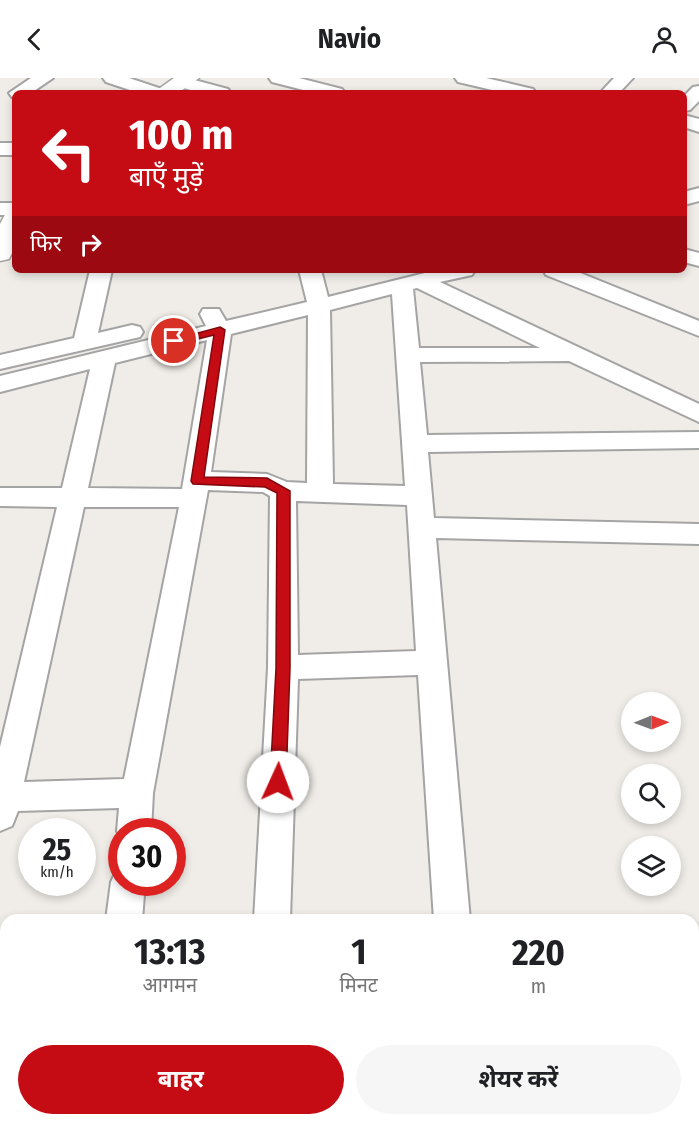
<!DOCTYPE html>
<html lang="hi">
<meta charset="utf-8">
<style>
body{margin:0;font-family:"Fira Sans Condensed","Noto Sans Devanagari",sans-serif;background:#f6f6f6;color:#202124;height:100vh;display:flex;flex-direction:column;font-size:22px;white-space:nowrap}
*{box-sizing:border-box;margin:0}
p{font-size:20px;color:#757577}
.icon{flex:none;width:33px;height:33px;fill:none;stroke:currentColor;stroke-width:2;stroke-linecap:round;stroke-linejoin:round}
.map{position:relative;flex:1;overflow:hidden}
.details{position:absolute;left:0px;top:836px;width:699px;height:212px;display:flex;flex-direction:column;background:#fff;border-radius:18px 18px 0 0;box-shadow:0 3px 9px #0003}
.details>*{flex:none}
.banner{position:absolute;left:12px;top:12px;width:675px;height:183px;border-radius:9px;box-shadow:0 3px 9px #0003;background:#c50c14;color:#fff;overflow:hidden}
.needle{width:39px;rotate:89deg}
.buttons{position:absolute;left:621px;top:614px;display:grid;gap:12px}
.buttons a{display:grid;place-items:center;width:60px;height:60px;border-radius:50%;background:#fff;box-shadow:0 3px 9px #0003;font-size:30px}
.speed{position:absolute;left:18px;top:740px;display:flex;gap:12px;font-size:30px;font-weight:700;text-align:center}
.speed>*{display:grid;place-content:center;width:78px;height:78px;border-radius:50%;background:#fff;box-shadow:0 3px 9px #0003;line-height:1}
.speed small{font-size:15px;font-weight:400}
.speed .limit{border:9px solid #d22;background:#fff;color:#111}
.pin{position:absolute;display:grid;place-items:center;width:51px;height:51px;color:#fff;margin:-26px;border:3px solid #fff;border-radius:50%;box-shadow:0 2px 6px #0007}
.me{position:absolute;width:66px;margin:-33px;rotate:2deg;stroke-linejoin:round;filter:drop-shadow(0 0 4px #0008)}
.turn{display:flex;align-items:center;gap:21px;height:126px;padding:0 18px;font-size:27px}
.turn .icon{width:78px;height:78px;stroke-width:2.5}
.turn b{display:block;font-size:42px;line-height:51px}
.then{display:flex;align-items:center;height:57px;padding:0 18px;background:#0003;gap:12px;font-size:22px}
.eta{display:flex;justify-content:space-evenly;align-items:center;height:102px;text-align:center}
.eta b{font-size:36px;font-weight:700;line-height:42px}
.button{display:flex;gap:12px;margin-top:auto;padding:12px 18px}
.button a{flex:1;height:69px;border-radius:36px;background:#c50c14;color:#fff;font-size:24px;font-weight:700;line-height:69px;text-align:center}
.button a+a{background:#f6f6f6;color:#202124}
header{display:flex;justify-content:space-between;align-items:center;height:78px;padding:0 18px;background:#fff;font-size:27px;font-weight:700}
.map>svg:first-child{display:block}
</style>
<header><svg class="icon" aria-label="back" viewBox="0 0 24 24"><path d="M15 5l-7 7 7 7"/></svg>Navio<svg class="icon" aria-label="person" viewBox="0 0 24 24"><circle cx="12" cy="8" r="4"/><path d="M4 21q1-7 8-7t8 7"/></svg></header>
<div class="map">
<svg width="699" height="1046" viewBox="0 0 699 1046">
<rect width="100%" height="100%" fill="#f0ede8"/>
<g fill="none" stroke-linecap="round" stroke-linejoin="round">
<defs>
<path id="minor" d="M 31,0 L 53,0 L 31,15 L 15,15 L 15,20 L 12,19 L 9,15 Z
M 103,0 L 129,0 L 162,11 L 165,15 L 139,15 L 106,4 Z
M 176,0 L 187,0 L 228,11 L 231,15 L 202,15 L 176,8 L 173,4 Z
M 269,0 L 299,0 L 342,11 L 345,15 L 315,15 L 272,4 Z
M 455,0 L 486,0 L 533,11 L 536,15 L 505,15 L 458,4 Z
M 614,0 L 633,0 L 619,15 L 600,15 Z
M 699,8 L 699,23 L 690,32 L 684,33 L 684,18 L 693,9 Z
M 684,37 L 699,41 L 699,54 L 684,49 Z
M 0,65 L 15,65 L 15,77 L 0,77 Z
M 699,110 L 699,123 L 684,127 L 684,114 Z
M 0,125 L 15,125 L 15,137 L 0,137 Z
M 684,171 L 699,175 L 699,188 L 684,184 Z
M 90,192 L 112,192 L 98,255 L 132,247 L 140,249 L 143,254 L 140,259 L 0,291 L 0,277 L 74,260 Z
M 299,192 L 321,192 L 328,219 L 437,192 L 475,192 L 472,197 L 440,204 L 699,326 L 699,344 L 569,283 L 420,284 L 427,357 L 699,354 L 699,370 L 428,374 L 434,440 L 699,446 L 699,466 L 436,460 L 470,842 L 434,842 L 418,597 L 298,601 L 290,842 L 254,842 L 268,590 L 270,418 L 263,414 L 208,412 L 153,715 L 151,753 L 122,753 L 122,762 L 117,753 L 119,730 L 18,733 L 12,748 L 0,753 L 0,669 L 57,429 L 0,428 L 0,410 L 62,410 L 90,291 L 0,314 L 0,298 L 206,248 L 200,236 L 203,231 L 219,231 L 226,243 L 307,224 ZM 417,210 L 540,270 L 419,270 L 413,211 ZM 392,216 L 405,408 L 333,406 L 330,232 ZM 308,237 L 307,405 L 287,404 L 267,396 L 211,394 L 231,256 ZM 207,262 L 182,411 L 88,410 L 115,285 ZM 296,423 L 407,427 L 416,573 L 298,577 ZM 84,429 L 179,429 L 124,701 L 24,704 Z
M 543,192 L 573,192 L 699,243 L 699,258 L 546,197 Z
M 122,791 L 122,804 L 145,804 L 142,842 L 106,842 L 111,804 L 116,793 Z
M 83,1041 L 123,1041 L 122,1046 L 82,1046 Z
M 243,1041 L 283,1041 L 283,1046 L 243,1046 Z
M 447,1041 L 487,1041 L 487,1046 L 447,1046 Z"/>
<path id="tertiary" d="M 174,0 L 199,0 L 178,15 L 153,15 Z
M 15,131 L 15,169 L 9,181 L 0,183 L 0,146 L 7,133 Z"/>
<path id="primary" d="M 0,1000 L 6,1003 L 6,1041 L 69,1041 L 71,1046 L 0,1046 Z"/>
</defs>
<use href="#minor" stroke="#a4a4a4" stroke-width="4"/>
<use href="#tertiary" stroke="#a4a4a4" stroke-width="3"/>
<use href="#primary" stroke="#945f09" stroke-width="3"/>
<use href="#minor" fill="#fff" fill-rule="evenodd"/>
<use href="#tertiary" fill="#fff" fill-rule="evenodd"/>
<use href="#primary" fill="#f7d0a6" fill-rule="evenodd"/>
</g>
<path fill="#c50c14" stroke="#80080d" stroke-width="1.5" d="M 220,249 L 225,252 L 204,399 L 267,400 L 290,413 L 290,590 L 286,704 L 283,709 L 272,709 L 270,704 L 276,590 L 277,415 L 265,409 L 193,406 L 191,403 L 214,257 L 174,267 L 168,263 Z"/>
</svg>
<div class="buttons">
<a><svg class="needle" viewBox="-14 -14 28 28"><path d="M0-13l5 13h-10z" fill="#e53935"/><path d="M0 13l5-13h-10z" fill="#757577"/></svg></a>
<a><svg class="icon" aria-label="search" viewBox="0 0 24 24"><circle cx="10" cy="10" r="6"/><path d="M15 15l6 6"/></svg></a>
<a><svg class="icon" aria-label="layers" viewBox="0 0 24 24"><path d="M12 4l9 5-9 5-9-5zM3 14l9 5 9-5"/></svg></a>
</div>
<div class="speed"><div>25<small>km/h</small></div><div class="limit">30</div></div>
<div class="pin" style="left:174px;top:263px;background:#d93025"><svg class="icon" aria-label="arrive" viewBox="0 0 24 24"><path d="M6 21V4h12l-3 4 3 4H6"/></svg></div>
<svg class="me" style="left:278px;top:704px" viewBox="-20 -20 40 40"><circle r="19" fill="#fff"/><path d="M0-13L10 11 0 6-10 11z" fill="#c50c14"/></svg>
<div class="banner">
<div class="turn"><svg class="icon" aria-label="left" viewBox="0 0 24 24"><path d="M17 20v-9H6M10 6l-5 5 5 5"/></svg><div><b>100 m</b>बाएँ मुड़ें</div></div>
<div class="then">फिर<svg class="icon" aria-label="right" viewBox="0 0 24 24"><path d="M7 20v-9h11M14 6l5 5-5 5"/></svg></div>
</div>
<section class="details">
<div class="eta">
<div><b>13:13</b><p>आगमन</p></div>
<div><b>1</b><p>मिनट</p></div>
<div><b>220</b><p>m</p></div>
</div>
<div class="button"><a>बाहर</a><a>शेयर करें</a></div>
</section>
</div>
